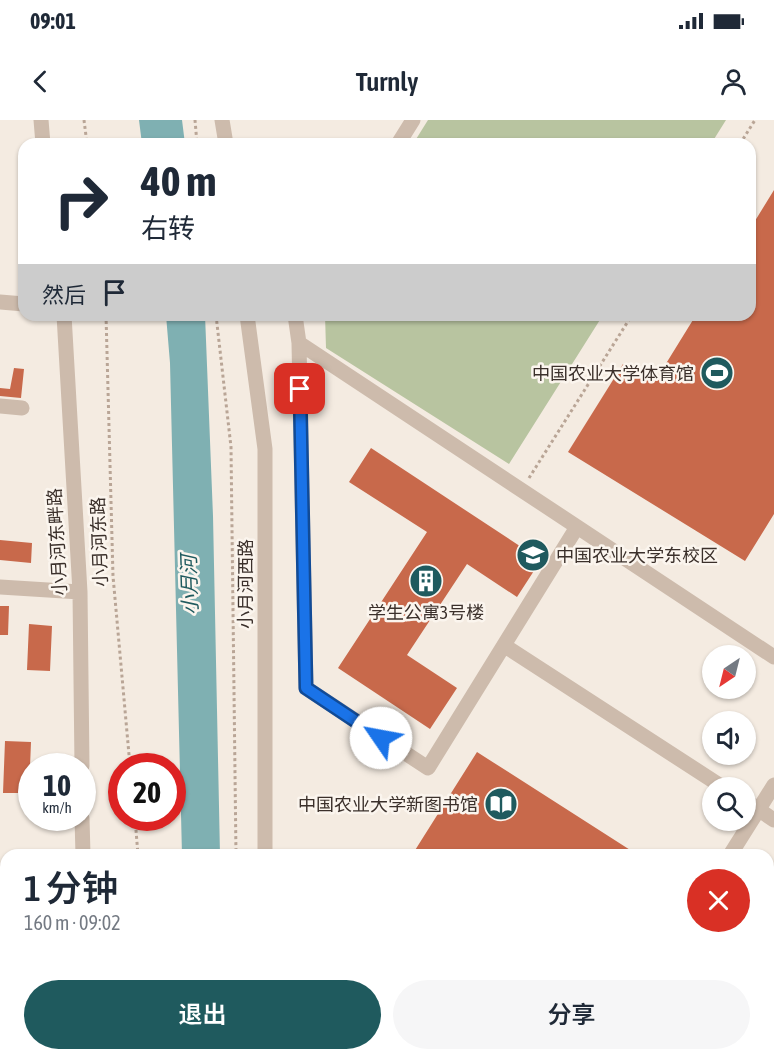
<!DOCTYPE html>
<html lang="zh">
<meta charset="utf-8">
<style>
body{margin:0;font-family:"Asap Condensed","Noto Sans SC",sans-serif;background:#f6f6f7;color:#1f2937;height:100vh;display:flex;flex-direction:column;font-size:22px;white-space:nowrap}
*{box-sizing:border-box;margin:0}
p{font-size:20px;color:#747a83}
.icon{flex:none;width:33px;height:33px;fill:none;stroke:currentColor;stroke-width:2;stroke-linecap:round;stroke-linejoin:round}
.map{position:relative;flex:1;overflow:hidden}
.details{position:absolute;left:0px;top:729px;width:774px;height:212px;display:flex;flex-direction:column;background:#fff;border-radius:18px 18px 0 0;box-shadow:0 2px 4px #0004}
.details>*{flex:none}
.top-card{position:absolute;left:18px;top:18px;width:738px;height:183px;border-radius:18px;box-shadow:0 2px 4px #0004;background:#fff;color:#1f2937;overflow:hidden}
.needle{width:39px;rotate:215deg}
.buttons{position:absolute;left:702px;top:525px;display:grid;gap:12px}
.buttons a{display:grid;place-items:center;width:54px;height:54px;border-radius:50%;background:#fff;box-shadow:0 2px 4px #0004;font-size:30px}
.speed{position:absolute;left:18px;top:633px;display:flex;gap:12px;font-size:30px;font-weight:700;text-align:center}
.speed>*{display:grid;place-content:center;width:78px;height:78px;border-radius:50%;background:#fff;box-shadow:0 2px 4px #0004;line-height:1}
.speed small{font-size:15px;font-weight:400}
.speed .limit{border:9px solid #d22;background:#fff;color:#111}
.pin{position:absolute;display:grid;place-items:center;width:51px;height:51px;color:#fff;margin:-26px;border-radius:12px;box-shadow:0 3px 9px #0006}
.me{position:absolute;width:66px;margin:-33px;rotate:303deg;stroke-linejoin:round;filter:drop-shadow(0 0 4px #0008)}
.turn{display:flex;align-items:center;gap:21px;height:126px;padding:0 24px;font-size:27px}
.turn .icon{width:78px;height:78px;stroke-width:2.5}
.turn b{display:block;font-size:42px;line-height:51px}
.then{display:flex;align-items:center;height:57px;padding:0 24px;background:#0003;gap:12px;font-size:22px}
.round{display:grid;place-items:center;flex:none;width:63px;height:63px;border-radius:32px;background:#f6f6f7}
.headline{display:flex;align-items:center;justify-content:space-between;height:102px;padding:0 24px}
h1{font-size:36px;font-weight:600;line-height:45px}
.button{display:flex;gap:12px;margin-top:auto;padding:12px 24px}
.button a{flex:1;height:69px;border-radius:36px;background:#1f5a5e;color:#fff;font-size:24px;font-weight:600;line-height:69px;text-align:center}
.button a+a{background:#f6f6f7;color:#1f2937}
.status{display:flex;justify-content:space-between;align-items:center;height:42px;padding:0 30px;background:#fff;direction:ltr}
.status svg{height:16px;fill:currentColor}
header{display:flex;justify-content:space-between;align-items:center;height:78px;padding:0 24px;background:#fff;font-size:27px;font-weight:600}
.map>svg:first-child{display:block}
</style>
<div class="status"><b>09:01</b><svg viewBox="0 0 49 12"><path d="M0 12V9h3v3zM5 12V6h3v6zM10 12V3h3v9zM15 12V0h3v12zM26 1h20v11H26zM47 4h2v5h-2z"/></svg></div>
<header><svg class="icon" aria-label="back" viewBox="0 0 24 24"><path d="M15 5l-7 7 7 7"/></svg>Turnly<svg class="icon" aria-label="person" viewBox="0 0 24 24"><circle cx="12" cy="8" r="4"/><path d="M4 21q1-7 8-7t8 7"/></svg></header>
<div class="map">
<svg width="774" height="940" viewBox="0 0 774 940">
<rect width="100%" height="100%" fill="#f4ebe1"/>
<path fill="#b8c4a0" d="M 428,0 L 726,0 L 711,24 L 413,24 Z
M 325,195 L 603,195 L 509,344 L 326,228 Z"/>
<path fill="#7fb0b2" d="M 139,0 L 182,0 L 185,24 L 142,24 Z
M 166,195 L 205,195 L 213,396 L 220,735 L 182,735 L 170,243 Z
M 188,935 L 226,935 L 226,940 L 187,940 Z"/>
<path fill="#c8694b" d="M 774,70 L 774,394 L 745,441 L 568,332 L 623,244 L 654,263 L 696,195 L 750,195 L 750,109 Z
M 14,248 L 24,249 L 21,278 L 0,276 L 0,268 L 10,269 Z
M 371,328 L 541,440 L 517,477 L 467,444 L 407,535 L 457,568 L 430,609 L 338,548 L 427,412 L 349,362 Z
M 0,420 L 32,423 L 31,443 L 0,440 Z
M 0,486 L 9,486 L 8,515 L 0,515 Z
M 29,504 L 52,506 L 50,551 L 27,550 Z
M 5,621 L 31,622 L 29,673 L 3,673 Z
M 477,632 L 638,735 L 412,735 Z
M 768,751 L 774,755 L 774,890 L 768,899 Z
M 0,802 L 6,802 L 6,855 L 0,855 Z
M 295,934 L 330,934 L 330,940 L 295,940 Z
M 368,934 L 439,934 L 447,940 L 364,940 Z
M 646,934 L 744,934 L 741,940 L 642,940 Z"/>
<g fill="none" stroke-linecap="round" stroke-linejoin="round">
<path stroke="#b9a596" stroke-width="3" stroke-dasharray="3 3" stroke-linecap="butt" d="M 84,0 L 87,24
M 195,0 L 197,24
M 740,24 L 755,0
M 106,195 L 113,456 L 130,646
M 216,195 L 231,327 L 236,735
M 529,358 L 632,195
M 135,698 L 138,735
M 146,934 L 146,940
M 239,934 L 239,940"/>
<path stroke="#cdbbac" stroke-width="15" d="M 41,0 L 43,24
M 222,0 L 226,24
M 398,24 L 413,0
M 0,182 L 24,184
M 64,195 L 80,472 L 82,646
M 247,195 L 265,329 L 265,735
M 295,195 L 299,223 L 306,568 L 428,648 L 577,407
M 299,223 L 774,537
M 0,286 L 22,288
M 0,467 L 80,472
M 505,526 L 724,668
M 746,681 L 774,700
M 82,698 L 83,735
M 730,735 L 774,665
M 266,934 L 266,940
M 84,940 L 84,934
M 601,940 L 605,934"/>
</g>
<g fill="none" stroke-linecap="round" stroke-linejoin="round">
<defs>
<path id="route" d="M 300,269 L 306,568 L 381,618"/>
</defs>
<use href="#route" stroke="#114b97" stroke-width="15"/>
<use href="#route" stroke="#1a73e8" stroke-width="10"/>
</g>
<defs>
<symbol id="stadium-disc" viewBox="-11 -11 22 22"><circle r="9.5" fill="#1f5a5e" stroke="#fbf5ee"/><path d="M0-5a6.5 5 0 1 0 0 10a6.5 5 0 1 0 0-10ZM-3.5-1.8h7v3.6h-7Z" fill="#fff"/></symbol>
<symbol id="university-disc" viewBox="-11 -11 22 22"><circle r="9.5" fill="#1f5a5e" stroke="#fbf5ee"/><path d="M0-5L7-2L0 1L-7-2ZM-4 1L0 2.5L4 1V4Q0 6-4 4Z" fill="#fff"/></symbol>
<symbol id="building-disc" viewBox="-11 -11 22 22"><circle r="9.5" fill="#1f5a5e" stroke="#fbf5ee"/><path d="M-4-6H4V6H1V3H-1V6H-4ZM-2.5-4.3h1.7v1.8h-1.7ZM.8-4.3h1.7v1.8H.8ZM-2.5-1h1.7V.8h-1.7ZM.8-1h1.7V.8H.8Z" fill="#fff"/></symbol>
<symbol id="library-disc" viewBox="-11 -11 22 22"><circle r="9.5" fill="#1f5a5e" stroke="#fbf5ee"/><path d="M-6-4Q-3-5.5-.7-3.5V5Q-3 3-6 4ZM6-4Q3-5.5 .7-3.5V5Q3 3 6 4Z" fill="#fff"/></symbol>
</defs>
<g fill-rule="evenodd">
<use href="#stadium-disc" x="698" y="234" width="38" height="38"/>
<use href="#university-disc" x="514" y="416" width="38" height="38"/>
<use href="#building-disc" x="407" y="442" width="38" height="38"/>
<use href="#library-disc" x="482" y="665" width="38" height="38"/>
</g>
<g text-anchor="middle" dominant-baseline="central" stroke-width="5" stroke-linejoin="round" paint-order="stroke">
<g font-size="18" fill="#3b302b" stroke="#fbf5ee" text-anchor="end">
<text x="694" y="253">中国农业大学体育馆</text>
<text x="556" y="435" text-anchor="start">中国农业大学东校区</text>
<text x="426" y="492" text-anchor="middle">学生公寓3号楼</text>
<text x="478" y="684">中国农业大学新图书馆</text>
</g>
<g font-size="18" fill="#3b302b" stroke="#fbf5ee">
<text transform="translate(57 422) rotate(-93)">小月河东畔路</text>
<text transform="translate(99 422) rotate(-92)">小月河东路</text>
<text transform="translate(245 464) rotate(-90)">小月河西路</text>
</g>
<g font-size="20" font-style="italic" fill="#1f5a5e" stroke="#fbf5ee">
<text transform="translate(189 465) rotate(-92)">小月河</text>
</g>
</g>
</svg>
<div class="buttons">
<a><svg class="needle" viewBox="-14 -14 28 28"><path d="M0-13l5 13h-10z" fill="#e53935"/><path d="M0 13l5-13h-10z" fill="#747a83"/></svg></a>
<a><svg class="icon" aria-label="sound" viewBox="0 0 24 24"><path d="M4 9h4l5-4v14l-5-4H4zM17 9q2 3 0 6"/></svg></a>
<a><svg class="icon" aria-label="search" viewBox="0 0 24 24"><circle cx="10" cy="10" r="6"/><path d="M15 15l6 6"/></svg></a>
</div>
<div class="speed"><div>10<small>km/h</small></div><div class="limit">20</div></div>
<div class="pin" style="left:300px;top:269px;background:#d93025"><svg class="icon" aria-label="arrive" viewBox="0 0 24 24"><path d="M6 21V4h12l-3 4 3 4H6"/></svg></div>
<svg class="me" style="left:381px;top:618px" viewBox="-20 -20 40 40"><circle r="19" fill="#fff"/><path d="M0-13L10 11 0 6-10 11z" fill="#1a73e8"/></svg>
<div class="top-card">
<div class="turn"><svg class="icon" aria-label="right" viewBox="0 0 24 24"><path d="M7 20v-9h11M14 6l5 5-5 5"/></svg><div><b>40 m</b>右转</div></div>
<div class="then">然后<svg class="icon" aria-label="arrive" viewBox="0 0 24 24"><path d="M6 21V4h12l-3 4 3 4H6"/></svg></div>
</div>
<section class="details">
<div class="headline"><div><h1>1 分钟</h1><p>160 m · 09:02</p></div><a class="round" style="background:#d93025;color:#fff"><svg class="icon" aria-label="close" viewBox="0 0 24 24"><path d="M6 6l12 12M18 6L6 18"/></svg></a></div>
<div class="button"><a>退出</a><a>分享</a></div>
</section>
</div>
